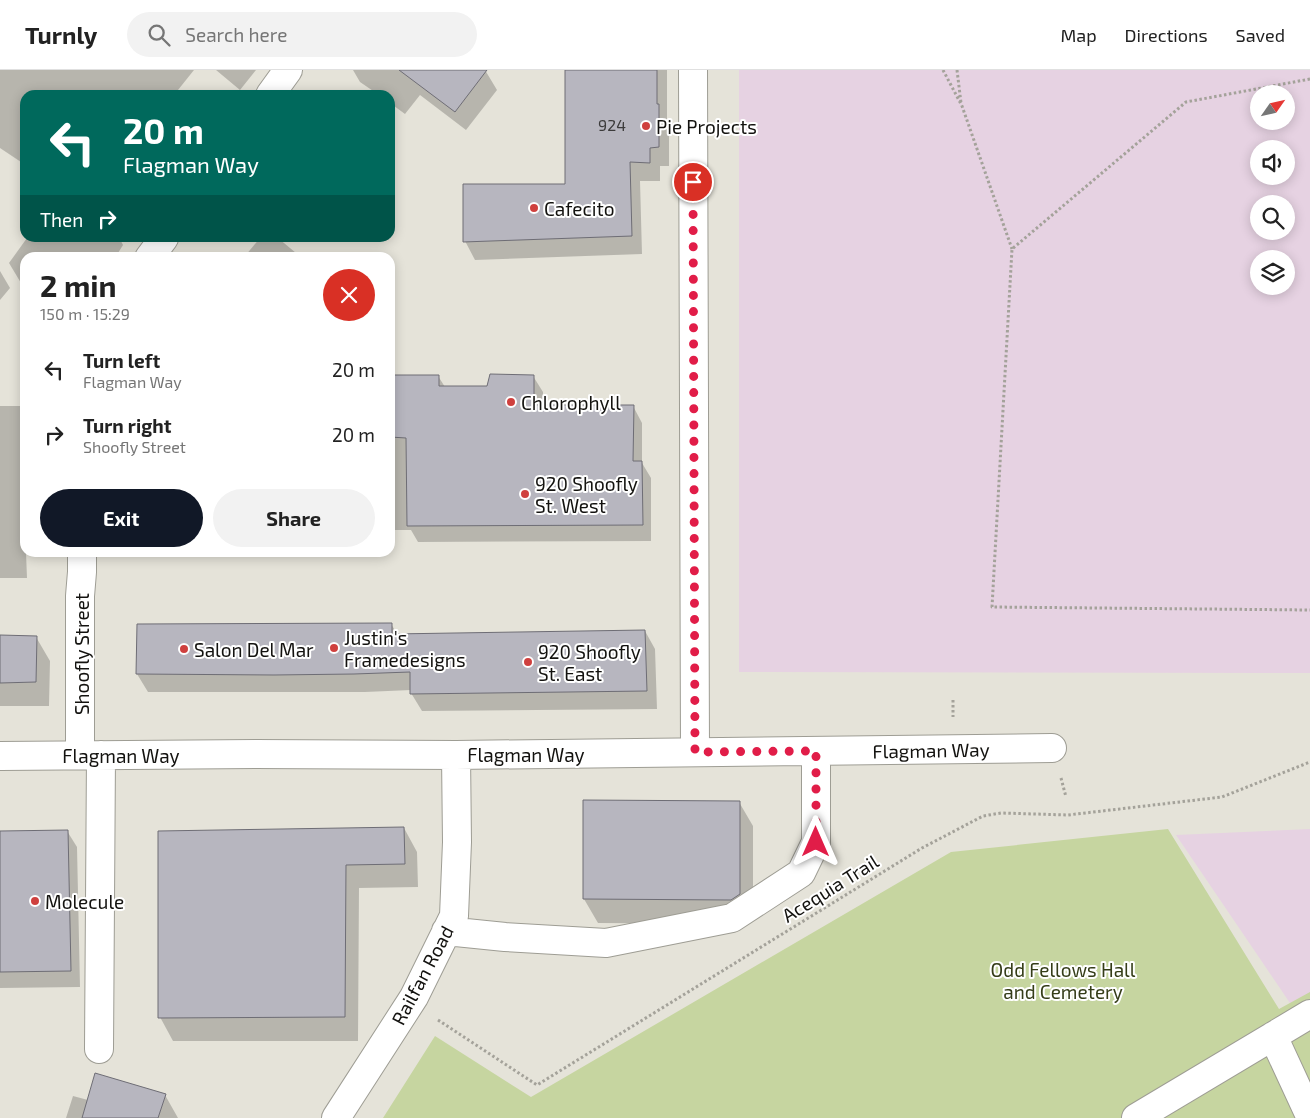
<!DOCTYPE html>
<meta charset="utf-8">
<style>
body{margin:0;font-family:"Exo 2",sans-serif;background:#f2f2f2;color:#222;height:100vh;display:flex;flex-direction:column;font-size:19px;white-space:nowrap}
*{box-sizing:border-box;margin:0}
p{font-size:16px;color:#767676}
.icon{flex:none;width:28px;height:28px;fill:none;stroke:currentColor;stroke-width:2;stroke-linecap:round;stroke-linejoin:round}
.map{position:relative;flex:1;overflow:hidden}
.drawer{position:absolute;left:20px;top:182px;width:375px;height:305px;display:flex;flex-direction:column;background:#fff;border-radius:15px;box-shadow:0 2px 12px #0003}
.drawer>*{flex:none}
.banner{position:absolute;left:20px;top:20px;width:375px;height:152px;border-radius:15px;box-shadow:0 2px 12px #0003;background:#00695c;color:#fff;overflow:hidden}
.needle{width:32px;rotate:56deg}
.tools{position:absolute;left:1250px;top:15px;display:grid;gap:10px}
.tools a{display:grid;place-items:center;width:45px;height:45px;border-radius:50%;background:#fff;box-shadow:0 2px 12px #0003;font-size:25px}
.pin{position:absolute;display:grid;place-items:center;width:42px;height:42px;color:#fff;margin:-21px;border:2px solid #fff;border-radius:50%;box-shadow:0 1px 5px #0007}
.me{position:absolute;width:55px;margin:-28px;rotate:0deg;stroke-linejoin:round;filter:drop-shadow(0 0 4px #0008)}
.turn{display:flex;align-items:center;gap:18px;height:105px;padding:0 20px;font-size:22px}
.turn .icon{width:65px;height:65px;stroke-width:2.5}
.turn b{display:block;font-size:35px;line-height:42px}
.then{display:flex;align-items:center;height:48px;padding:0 20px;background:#0003;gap:10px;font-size:19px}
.round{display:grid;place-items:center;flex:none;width:52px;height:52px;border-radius:26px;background:#f2f2f2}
.overview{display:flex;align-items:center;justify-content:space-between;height:85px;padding:0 20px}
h1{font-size:30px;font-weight:700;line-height:38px}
.action{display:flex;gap:10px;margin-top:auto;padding:10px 20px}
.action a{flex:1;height:58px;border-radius:30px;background:#111827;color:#fff;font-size:20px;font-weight:700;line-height:58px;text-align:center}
.action a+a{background:#f2f2f2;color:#222}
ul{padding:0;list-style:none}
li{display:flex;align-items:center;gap:15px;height:65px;padding:0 20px}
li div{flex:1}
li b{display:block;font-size:19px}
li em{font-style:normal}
header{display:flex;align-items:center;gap:30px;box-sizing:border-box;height:70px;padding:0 25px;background:#fff;border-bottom:1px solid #e0e0e0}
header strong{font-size:24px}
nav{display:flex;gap:28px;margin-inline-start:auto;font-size:18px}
.search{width:350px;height:45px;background:#f2f2f2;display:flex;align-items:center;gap:12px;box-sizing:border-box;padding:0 18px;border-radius:28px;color:#767676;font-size:19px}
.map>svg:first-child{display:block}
</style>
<header>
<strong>Turnly</strong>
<div class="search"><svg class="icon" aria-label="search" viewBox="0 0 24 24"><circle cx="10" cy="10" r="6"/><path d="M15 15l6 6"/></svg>Search here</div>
<nav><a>Map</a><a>Directions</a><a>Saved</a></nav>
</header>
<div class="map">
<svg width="1310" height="1048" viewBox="0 0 1310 1048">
<rect width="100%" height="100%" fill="#e5e3d9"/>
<path fill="#e6d2e2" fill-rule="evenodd" d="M 739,0 L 1310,0 L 1310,603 L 739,602 ZM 1259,24 L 1286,24 L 1286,51 L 1259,51 ZM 1259,79 L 1286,79 L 1286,106 L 1259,106 ZM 1259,134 L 1286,134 L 1286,161 L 1259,161 ZM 1259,189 L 1286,189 L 1286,216 L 1259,216 Z
M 1310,759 L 1310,925 L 1292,936 L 1176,765 Z"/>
<path fill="#c6d5a0" d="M 1168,759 L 1279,939 L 1310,922 L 1310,1048 L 383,1048 L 435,966 L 531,1027 L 951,782 Z"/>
<path fill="#0003" d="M 0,0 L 194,0 L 174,25 L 25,25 L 25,87 L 21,92 L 0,78 Z
M 216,0 L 256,0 L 240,20 Z
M 353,0 L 485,0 L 497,20 L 466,60 L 420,25 L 405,44 L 390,33 L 390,25 L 379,25 L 360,12 Z
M 566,0 L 667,0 L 667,51 L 669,54 L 669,96 L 660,96 L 660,111 L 640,111 L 642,184 L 475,190 L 465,171 L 566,115 Z
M 27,168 L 124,168 L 121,171 L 123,175 L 115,188 L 25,188 L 25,216 L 21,213 L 9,193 Z
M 260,168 L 278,168 L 302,188 L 246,188 L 245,186 Z
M 0,201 L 10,218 L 0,230 Z
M 390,305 L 392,306 L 438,306 L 445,317 L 488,318 L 533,306 L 543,322 L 543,336 L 633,336 L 642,353 L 642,393 L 651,408 L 651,471 L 418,472 L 411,460 L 390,460 Z
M 0,336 L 25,336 L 25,404 L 23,404 L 25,482 L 26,482 L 27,508 L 0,508 Z
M 391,554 L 398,565 L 645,561 L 655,579 L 657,639 L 422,641 L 411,623 L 411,620 L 365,622 L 148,622 L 137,604 L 138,555 Z
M 0,567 L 36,567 L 50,591 L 49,636 L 0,636 Z
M 739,732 L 753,756 L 753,849 L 745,854 L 598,853 L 584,829 Z
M 404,758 L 417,782 L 418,817 L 359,818 L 358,971 L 173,971 L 160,947 L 160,762 Z
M 67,761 L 77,777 L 80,917 L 0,918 L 0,762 Z
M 165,1025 L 178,1048 L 66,1048 L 73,1026 L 88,1030 Z"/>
<path fill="#b7b6bf" stroke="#6e6d75" d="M 399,0 L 487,0 L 455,42 Z
M 565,0 L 657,0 L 657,34 L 659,34 L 659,77 L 650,78 L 650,93 L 630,92 L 632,166 L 463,172 L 463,114 L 565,114 Z
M 490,304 L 534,305 L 534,335 L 634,335 L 633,391 L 642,391 L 643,455 L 407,456 L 406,368 L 390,367 L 390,305 L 439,305 L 439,316 L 487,316 Z
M 392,553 L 392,564 L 645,560 L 647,621 L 410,624 L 410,602 L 354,604 L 274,605 L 136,604 L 137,554 Z
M 0,565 L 37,566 L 36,612 L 0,613 Z
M 583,730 L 740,731 L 740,824 L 731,830 L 583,829 Z
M 404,757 L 405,794 L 346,795 L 345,947 L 158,948 L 158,761 Z
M 68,760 L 71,901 L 0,902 L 0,761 Z
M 95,1003 L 166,1024 L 158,1048 L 82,1048 Z"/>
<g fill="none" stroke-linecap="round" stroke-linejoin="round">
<defs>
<path id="minor" d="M 693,0 L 695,682
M 270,25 L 288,0
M 149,188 L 164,168
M 80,685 L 80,526 L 82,502 L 82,482
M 0,686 L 255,684 L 456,685 L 1052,678
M 446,861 L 505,867 L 606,873 L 732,848 L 801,803 L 816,772 L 816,681
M 1273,966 L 1310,1046
M 99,979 L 101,685
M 336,1048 L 414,927 L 454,846 L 457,772 L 456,685
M 1136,1048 L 1310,944"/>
</defs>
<use href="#minor" stroke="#9e9d94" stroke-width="30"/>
<path stroke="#a4a29a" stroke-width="3" stroke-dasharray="2.5 2.5" stroke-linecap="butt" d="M 943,0 L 962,36 L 1012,179
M 957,0 L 961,33
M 1310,9 L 1186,32 L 1012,179 L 992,537 L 1310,540
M 953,630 L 953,647
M 1061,708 L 1066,727
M 438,950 L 537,1015 L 922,778 L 983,746 L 1001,743 L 1068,745 L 1222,727 L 1310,692"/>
<use href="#minor" stroke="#fff" stroke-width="28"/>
</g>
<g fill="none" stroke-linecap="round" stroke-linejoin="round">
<path stroke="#e11d48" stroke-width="9" stroke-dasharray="0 16.2" d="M 693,112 L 695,682 L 816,681 L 816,772"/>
</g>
<g fill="#cf403e" stroke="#fff" stroke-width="2">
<circle cx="646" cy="56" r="5"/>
<circle cx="534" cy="138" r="5"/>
<circle cx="511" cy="332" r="5"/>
<circle cx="525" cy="424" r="5"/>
<circle cx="334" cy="578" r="5"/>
<circle cx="184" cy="579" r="5"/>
<circle cx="528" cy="592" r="5"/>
<circle cx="35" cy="831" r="5"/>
</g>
<g text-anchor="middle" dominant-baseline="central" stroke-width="4" stroke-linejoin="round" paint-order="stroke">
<g font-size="16" fill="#3c3b3b">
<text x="612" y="54">924</text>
</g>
<g font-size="19" fill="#13120f" stroke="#fff" text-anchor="start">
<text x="656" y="56">Pie Projects</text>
<text x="544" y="138">Cafecito</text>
<text x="521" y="332">Chlorophyll</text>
<text x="535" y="413">920 Shoofly<tspan x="535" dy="22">St. West</tspan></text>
<text x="344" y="567">Justin's<tspan x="344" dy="22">Framedesigns</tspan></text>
<text x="194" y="579">Salon Del Mar</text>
<text x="538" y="581">920 Shoofly<tspan x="538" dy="22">St. East</tspan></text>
<text x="45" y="831">Molecule</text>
</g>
<g font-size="19" fill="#13120f" stroke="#fff">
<text transform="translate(81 584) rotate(-90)">Shoofly Street</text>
<text transform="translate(931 680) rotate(-1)">Flagman Way</text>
<text x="526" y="684">Flagman Way</text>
<text x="121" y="685">Flagman Way</text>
<text transform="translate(830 818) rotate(-32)">Acequia Trail</text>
<text transform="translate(422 905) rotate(-62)">Railfan Road</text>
</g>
<g font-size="19" fill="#353d18" stroke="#fff">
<text x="1063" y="899">Odd Fellows Hall<tspan x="1063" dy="22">and Cemetery</tspan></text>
</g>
</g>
</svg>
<div class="tools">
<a><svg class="needle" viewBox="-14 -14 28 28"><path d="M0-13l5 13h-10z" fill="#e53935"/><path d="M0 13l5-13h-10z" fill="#767676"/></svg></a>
<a><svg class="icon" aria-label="sound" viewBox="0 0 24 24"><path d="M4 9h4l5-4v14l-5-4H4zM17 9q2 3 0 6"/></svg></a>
<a><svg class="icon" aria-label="search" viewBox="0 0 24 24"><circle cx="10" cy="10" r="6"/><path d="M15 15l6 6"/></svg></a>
<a><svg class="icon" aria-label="layers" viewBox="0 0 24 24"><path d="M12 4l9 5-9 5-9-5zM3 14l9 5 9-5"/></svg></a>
</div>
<div class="pin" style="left:693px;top:112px;background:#d93025"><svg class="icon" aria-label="arrive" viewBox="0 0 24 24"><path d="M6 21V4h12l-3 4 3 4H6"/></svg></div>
<svg class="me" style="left:816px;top:772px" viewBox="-20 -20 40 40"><path d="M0-17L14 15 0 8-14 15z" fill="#e11d48" stroke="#fff" stroke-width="4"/></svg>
<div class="banner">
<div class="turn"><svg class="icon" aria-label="left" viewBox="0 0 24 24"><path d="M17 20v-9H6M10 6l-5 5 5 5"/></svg><div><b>20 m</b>Flagman Way</div></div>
<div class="then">Then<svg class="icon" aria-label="right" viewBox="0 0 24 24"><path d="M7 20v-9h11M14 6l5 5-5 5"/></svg></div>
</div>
<section class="drawer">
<div class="overview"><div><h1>2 min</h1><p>150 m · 15:29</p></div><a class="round" style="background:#d93025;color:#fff"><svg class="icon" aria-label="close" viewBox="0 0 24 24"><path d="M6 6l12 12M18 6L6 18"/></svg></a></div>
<ul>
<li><svg class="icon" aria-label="left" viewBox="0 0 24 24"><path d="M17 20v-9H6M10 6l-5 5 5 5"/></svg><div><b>Turn left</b><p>Flagman Way</p></div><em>20 m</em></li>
<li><svg class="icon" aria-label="right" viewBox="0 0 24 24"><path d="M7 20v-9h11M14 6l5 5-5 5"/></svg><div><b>Turn right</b><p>Shoofly Street</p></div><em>20 m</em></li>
</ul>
<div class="action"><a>Exit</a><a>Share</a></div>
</section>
</div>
